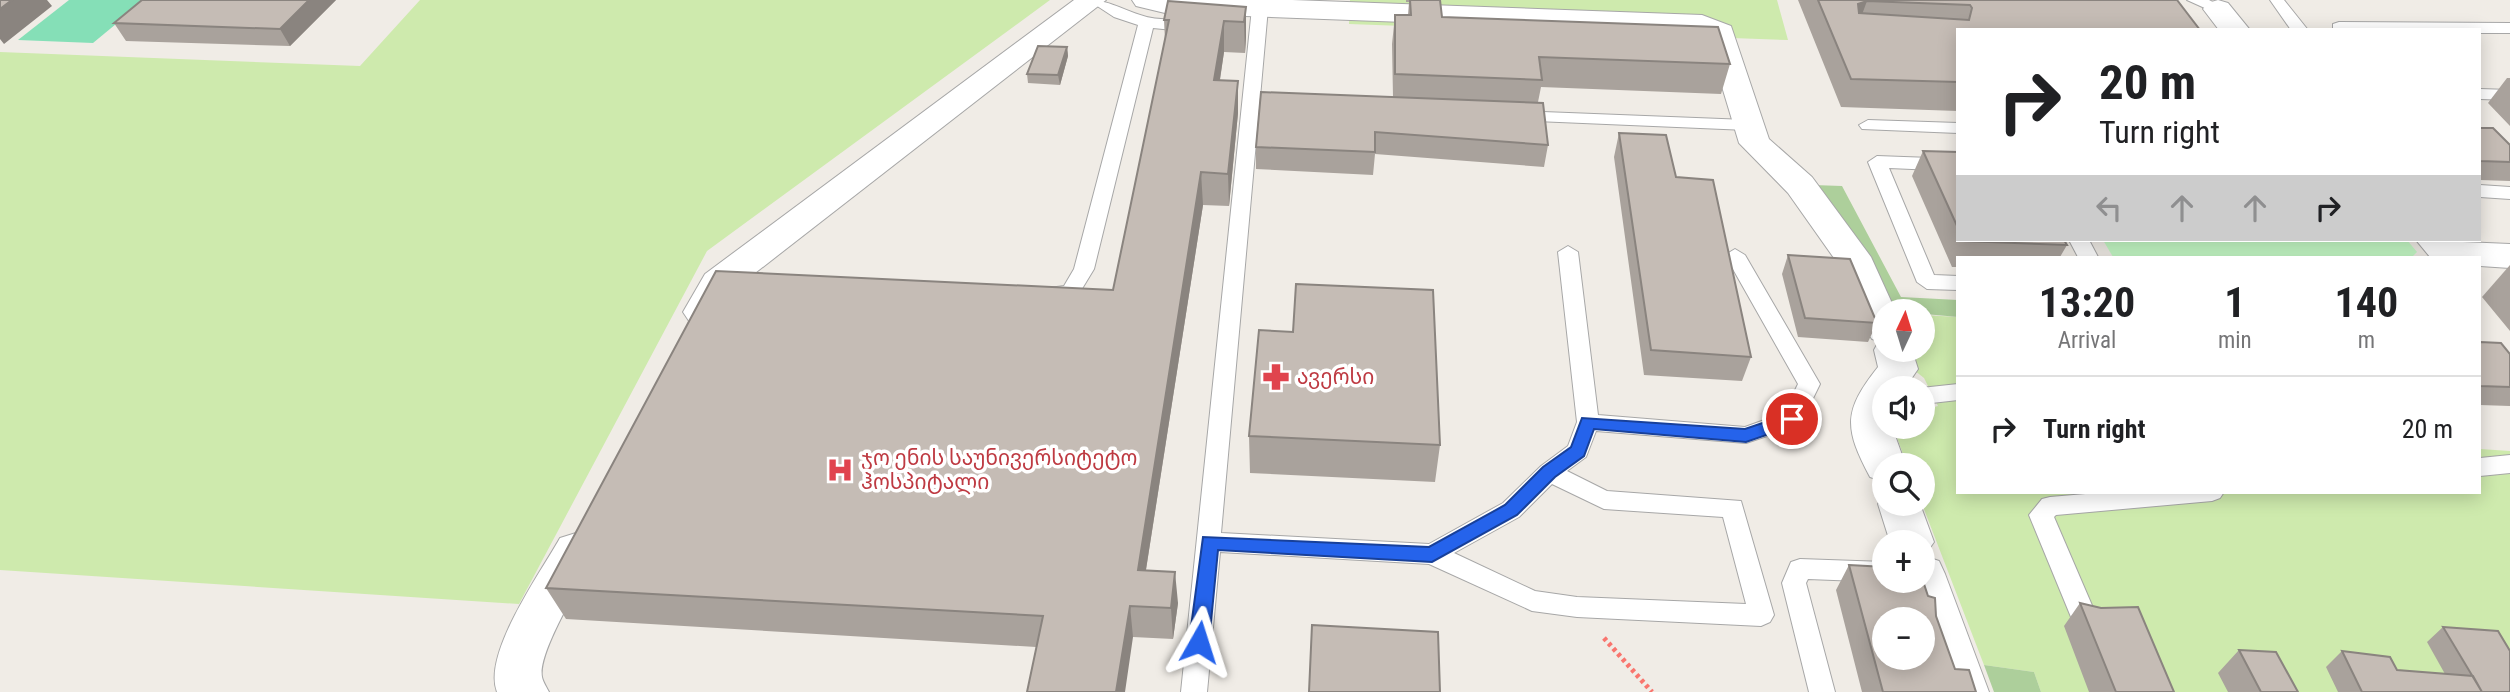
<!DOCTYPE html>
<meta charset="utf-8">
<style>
body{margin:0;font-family:"Roboto Condensed","Noto Sans Georgian",sans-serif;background:#f6f6f6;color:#202124;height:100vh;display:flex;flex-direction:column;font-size:26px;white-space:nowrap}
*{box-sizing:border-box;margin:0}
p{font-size:23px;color:#757577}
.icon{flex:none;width:38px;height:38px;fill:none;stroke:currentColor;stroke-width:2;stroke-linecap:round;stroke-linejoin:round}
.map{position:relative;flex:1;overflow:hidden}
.side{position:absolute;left:1956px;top:256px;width:525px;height:238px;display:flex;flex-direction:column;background:#fff;border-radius:0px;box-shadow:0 4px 18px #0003}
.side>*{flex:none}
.hud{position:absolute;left:1956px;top:28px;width:525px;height:214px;border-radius:0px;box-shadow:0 4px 18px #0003;background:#fff;color:#202124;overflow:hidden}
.needle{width:46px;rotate:4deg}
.controls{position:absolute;left:1872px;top:299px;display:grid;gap:14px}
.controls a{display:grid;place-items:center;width:63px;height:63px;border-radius:50%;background:#fff;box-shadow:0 4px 18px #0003;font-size:35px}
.pin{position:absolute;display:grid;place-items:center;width:60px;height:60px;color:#fff;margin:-30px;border:4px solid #fff;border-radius:50%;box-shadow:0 2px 7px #0007}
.me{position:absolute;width:77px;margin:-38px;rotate:6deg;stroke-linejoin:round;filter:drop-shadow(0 0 5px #0008)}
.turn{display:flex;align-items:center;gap:24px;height:147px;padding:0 28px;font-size:32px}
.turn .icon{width:91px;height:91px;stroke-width:2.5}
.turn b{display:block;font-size:49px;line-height:60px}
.lanes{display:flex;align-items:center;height:66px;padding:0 28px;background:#0003;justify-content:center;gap:35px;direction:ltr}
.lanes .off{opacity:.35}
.eta{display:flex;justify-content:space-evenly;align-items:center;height:119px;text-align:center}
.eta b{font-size:42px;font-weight:700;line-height:49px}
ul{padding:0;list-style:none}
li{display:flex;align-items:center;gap:21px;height:105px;padding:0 28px;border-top:2px solid #e0e0e0}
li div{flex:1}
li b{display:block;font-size:26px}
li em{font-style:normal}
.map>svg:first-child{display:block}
</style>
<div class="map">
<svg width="2510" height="692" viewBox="0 0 2510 692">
<rect width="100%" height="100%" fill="#f0ece6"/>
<path fill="#ceeaad" d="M 420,0 L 1050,0 L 707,251 L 519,604 L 0,570 L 0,52 L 360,66 Z
M 1350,0 L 1777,0 L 1788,40 L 1349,24 Z
M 1923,315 L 1958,317 L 1958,492 L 2480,492 L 2480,449 L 2510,451 L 2510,692 L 2041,692 L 2034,672 L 1984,665 L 1922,504 L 1923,466 L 1907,465 L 1893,427 L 1923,427 L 1923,410 L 1938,406 L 1924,378 L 1910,367 L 1905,350 L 1923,350 Z"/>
<path fill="#adcf9b" d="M 1813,185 L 1842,186 L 1901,297 L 1958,300 L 1958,317 L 1892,311 Z
M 1984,665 L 2034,672 L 2041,692 L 1994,692 Z"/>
<path fill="#c4f9c5" d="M 2103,240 L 2407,240 L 2417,252 L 2412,257 L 2113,257 Z"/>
<path fill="#85dfb7" d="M 69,0 L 145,0 L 93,43 L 18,40 Z"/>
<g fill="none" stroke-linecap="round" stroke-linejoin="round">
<defs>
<path id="lane" d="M 1088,0 C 1112,0 1129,14 1152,18 C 1166,21 1191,17 1201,27 L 1193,32 L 1153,28 L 1094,269 L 1077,297 L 1042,299 L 1039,294 L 1042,289 L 1064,286 L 1074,269 L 1138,25 L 1114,17 Z
M 2187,0 L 2209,0 L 2226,9 L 2218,14 Z
M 2270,0 L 2284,0 L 2308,30 L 2291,30 Z
M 1260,3 L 1268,8 L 1221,533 L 1429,544 L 1503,503 L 1541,466 L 1568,446 L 1577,422 L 1558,252 L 1568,246 L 1578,252 L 1598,415 L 1745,427 L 1784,413 L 1798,384 L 1725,255 L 1735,249 L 1745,255 L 1820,384 L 1800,425 L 1746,443 L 1596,431 L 1586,457 L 1567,471 L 1607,491 L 1741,501 L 1774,615 L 1770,622 L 1761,626 L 1577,617 L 1532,611 L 1429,564 L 1220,552 L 1207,692 L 1181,692 L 1252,8 ZM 1552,484 L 1604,509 L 1723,517 L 1746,604 L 1577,597 L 1535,591 L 1454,553 L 1519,517 Z
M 2339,22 L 2510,23 L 2510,33 L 2480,33 L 2480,30 L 2333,30 L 2333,24 Z
M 2480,89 L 2510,90 L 2510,100 L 2480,99 Z
M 1518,111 L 1747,120 L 1756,125 L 1747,130 L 1512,120 L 1509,116 L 1512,112 Z
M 1868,120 L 1958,123 L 1958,133 L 1862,129 L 1859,125 Z
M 1877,156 L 1958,159 L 1958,171 L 1889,168 L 1934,275 L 1958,276 L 1958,290 L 1927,289 L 1917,282 L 1868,162 Z
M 2480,185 L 2510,187 L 2510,199 L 2480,197 Z
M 2069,240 L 2089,240 L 2098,257 L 2078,257 Z
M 1958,384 L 1958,400 L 1923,404 L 1921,388 Z
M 2510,455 L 2510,473 L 2480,476 L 2480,458 Z
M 2109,492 L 2224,492 L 2220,498 L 2212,501 L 2056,515 L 2054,517 L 2097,617 L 2093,625 L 2084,628 L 2075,625 L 2071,617 L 2029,515 L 2042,499 L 2050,497 Z
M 1800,559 L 1885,562 L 1885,581 L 1888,581 L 1885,582 L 1808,579 L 1806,583 L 1835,692 L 1809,692 L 1782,583 L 1791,562 Z"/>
<path id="street" d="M 1074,0 L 1106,0 L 732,291 L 715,321 L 702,325 L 689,321 L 683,312 L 705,274 Z
M 1132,0 L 1292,0 L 1702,15 L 1731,26 L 1769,139 L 1812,177 L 1871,257 L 1896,312 L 1885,312 L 1885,350 L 1912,350 L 1918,369 L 1905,388 L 1885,388 L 1885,427 L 1892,427 L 1906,466 L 1885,466 L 1885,482 L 1870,477 C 1844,428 1843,411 1878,367 L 1874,350 L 1879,341 L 1872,339 L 1866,330 L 1841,268 L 1788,193 L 1739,143 L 1707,37 L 1697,33 L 1165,13 L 1136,6 Z
M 2218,0 L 2228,3 L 2250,30 L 2219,30 L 2203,9 L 2208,3 Z
M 2416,240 L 2510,244 L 2510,268 L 2480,266 L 2480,257 L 2430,257 Z
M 1885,492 L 1885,504 L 1920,504 L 1934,542 L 1924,556 L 1939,561 L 1945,574 L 1989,692 L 1941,692 L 1923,640 L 1923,620 L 1916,620 L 1903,581 L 1923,581 L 1923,542 L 1890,542 L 1878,504 Z
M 576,533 L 592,538 L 598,551 C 585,576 537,652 542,677 C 543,682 547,688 549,692 L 497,692 C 482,654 541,572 560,538 Z"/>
</defs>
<use href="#lane" stroke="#a7a7a7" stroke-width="2"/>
<use href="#street" stroke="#a7a7a7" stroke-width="2"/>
<path stroke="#f9756e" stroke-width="5" stroke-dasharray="3.5 3.5" stroke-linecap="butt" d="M 1604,638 L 1652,692"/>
<use href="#lane" fill="#fff" fill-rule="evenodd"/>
<use href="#street" fill="#fff" fill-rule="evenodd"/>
</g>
<path fill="#a9a29c" d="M 336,0 L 290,46 L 126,41 L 114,23 Z
M 1406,0 L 1440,0 L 1442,17 L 1730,64 L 1721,94 L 1541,87 L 1538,102 L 1548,145 L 1544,167 L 1375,154 L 1373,175 L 1256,169 L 1256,147 L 1393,97 L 1392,44 L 1395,15 L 1408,15 L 1409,2 L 1406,2 Z
M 1798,0 L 2177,0 L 1958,30 L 1958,111 L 1841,107 Z
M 1246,7 L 1246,37 L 1245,53 L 1224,52 L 1220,80 L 1238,81 L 1238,113 L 1229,206 L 1203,205 L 1146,570 L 1178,603 L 1173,639 L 1133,637 L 1036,647 L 566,619 L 546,588 L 1113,290 L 1165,41 L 1164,20 Z
M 1067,47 L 1068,56 L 1060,85 L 1028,83 L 1027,74 Z
M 2507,78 L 2510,78 L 2510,126 L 2488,103 Z
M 2480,128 L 2510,145 L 2510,181 L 2480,180 Z
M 1619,133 L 1676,177 L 1751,357 L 1742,381 L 1644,375 L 1614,157 Z
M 1923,151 L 1958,152 L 1958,240 L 2064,240 L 2067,245 L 2060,257 L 1958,257 L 1958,267 L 1952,267 L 1912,176 Z
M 1788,255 L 1877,323 L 1868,342 L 1798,337 L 1782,274 Z
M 2510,265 L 2510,331 L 2482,297 Z
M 1293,332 L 1440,445 L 1435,482 L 1250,473 L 1249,436 Z
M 2480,342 L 2510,354 L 2510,406 L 2480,405 Z
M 1849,565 L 1936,616 L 1955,669 L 1976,692 L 1862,692 L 1836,590 Z
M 2080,603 L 2174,692 L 2089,692 L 2064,626 Z
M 2443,627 L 2510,692 L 2338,692 L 2326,667 L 2342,651 L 2397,670 L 2445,674 L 2427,642 Z
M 2239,650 L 2298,692 L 2228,692 L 2218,673 Z"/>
<path fill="#8a847f" d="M 12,0 L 47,0 L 52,6 L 4,44 L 0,39 L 0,9 Z
M 309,0 L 336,0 L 290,46 L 280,29 Z
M 1867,1 L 1857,28 L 1858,4 Z
M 1246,7 L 1246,37 L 1245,53 L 1244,22 Z
M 1224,21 L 1224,52 L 1215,111 L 1214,80 Z
M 1067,47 L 1068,56 L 1060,85 L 1058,75 Z
M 1238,81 L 1238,113 L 1229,206 L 1228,174 Z
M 1201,172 L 1203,205 L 1141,601 L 1138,570 Z
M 1175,572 L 1178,603 L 1173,639 L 1171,608 Z
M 1130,606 L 1133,637 L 1125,692 L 1116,692 Z"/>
<path fill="#c5bcb5" stroke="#8a847f" stroke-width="2" fill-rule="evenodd" d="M 0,0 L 12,0 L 0,9 Z
M 142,0 L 309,0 L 280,29 L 114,23 Z
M 1410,0 L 1440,0 L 1442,17 L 1718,27 L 1730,64 L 1539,57 L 1542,80 L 1395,74 L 1395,15 L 1411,15 Z
M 1818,0 L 2177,0 L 2200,30 L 1958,30 L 1958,82 L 1851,79 ZM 1867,1 L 1970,5 L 1972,8 L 1969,20 L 1859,13 L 1858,4 Z
M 1168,1 L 1246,7 L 1244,22 L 1224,21 L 1214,80 L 1238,81 L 1228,174 L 1201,172 L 1138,570 L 1175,572 L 1171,608 L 1130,606 L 1116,692 L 1027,692 L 1043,616 L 546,588 L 716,271 L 1113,290 L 1169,20 L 1164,20 Z
M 1038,46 L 1067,47 L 1058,75 L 1027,74 Z
M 1261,92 L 1543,103 L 1548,145 L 1375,132 L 1375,152 L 1256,147 Z
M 2480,128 L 2493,128 L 2510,145 L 2510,162 L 2480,161 Z
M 1619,133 L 1666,135 L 1676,177 L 1713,180 L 1751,357 L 1651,350 Z
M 1923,151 L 1958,152 L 1958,228 Z
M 1964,240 L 2064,240 L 2067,245 L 1964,241 Z
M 1788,255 L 1850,259 L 1877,323 L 1805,318 Z
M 1296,284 L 1433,290 L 1440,445 L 1249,436 L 1259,330 L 1293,332 Z
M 2480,342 L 2501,343 L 2510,354 L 2510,387 L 2480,386 Z
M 1849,565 L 1885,567 L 1885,581 L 1923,581 L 1928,596 L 1935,598 L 1936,616 L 1955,669 L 1969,670 L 1976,692 L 1883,692 ZM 1885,620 L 1923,620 L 1923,658 L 1885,658 Z
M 2080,603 L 2101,608 L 2138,607 L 2174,692 L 2116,692 Z
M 1312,625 L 1438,632 L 1440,692 L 1309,692 Z
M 2443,627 L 2498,631 L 2510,651 L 2510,692 L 2482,692 Z
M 2239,650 L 2276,652 L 2298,692 L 2261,692 Z
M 2342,651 L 2390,657 L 2397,670 L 2473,676 L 2482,692 L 2362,692 Z"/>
<path fill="#2563eb" stroke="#184099" stroke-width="2" d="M 1792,413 L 1798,415 L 1801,419 L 1798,424 L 1746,442 L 1594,429 L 1584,456 L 1555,477 L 1517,515 L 1432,562 L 1218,550 L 1209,642 L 1206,648 L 1192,648 L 1189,642 L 1203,537 L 1429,547 L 1505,505 L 1543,467 L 1571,447 L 1582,418 L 1745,429 Z"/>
<defs>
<symbol id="pharmacy-bare" viewBox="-9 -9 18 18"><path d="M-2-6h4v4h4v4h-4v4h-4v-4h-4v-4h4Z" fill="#e0444e" stroke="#fff" stroke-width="2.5" paint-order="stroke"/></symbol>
<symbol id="hospital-bare" viewBox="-9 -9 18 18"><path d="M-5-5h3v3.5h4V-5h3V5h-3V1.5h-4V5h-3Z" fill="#e0444e" stroke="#fff" stroke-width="2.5" paint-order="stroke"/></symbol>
</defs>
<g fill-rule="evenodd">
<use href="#pharmacy-bare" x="1257" y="358" width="38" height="38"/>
<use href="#hospital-bare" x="821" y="451" width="38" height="38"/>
</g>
<g text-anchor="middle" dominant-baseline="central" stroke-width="7" stroke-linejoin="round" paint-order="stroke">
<g font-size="21" fill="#be3a42" stroke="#fff" text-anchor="start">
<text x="1297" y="377">ავერსი</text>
<text x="861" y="458">ჯო ენის საუნივერსიტეტო<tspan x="861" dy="24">ჰოსპიტალი</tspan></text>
</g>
</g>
</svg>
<div class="controls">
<a><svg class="needle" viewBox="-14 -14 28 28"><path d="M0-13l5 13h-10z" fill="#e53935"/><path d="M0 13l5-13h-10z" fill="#757577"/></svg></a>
<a><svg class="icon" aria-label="sound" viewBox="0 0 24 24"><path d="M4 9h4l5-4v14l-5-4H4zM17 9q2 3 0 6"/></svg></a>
<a><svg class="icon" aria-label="search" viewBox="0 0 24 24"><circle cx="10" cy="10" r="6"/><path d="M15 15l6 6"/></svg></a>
<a>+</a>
<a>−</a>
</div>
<div class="pin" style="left:1792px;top:419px;background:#d93025"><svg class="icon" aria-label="arrive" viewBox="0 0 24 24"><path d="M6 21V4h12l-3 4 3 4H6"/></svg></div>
<svg class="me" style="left:1199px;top:642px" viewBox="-20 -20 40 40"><path d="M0-17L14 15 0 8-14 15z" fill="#2563eb" stroke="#fff" stroke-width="4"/></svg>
<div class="hud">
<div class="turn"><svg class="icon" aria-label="right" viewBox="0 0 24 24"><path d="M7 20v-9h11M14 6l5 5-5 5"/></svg><div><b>20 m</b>Turn right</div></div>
<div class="lanes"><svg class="icon off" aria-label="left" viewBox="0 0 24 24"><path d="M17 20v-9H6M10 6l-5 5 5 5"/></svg><svg class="icon off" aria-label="ahead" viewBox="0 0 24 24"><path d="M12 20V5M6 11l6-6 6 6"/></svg><svg class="icon off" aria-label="ahead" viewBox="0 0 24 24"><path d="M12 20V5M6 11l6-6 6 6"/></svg><svg class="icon" aria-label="right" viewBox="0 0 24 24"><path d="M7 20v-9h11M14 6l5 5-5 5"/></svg></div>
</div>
<section class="side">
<div class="eta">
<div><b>13:20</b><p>Arrival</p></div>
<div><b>1</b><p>min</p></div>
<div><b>140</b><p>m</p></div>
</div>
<ul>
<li><svg class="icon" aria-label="right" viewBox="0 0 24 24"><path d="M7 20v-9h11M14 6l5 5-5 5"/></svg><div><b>Turn right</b></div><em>20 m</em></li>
</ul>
</section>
</div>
